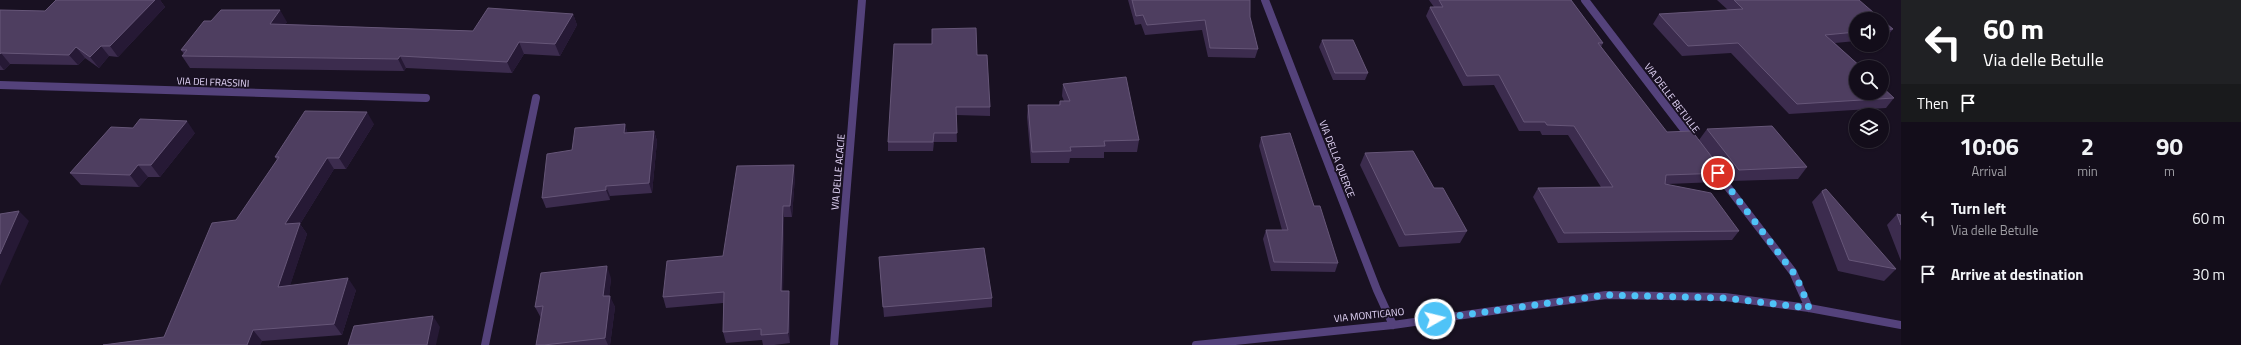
<!DOCTYPE html>
<style>
body{margin:0;font-family:"Titillium Web",sans-serif;background:#201b27;color:#f1f3f6;height:100vh;display:flex;flex-direction:column;font-size:15px;white-space:nowrap}
*{box-sizing:border-box;margin:0}
p{font-size:13px;color:#9d9ca2}
.icon{flex:none;width:22px;height:22px;fill:none;stroke:currentColor;stroke-width:2;stroke-linecap:round;stroke-linejoin:round}
.map{position:relative;flex:1;overflow:hidden}
.sheet{display:flex;flex-direction:column;background:#130d1a;width:340px}
.sheet>*{flex:none}
.hud{background:#202124;color:#fff;overflow:hidden}
.tools{position:absolute;left:1849px;top:12px;display:grid;gap:8px}
.tools a{display:grid;place-items:center;width:40px;height:40px;border-radius:50%;background:#130d1a;box-shadow:0 1px 3px #0004,0 0 0 1px #322d39;font-size:20px}
.pin{position:absolute;display:grid;place-items:center;width:34px;height:34px;color:#fff;margin:-17px;border:2px solid #fff;border-radius:50%;box-shadow:0 1px 4px #0007}
.me{position:absolute;width:44px;margin:-22px;rotate:82deg;stroke-linejoin:round;filter:drop-shadow(0 0 3px #0008)}
.turn{display:flex;align-items:center;gap:14px;height:84px;padding:0 16px;font-size:18px}
.turn .icon{width:52px;height:52px;stroke-width:2.5}
.turn b{display:block;font-size:28px;line-height:34px}
.then{display:flex;align-items:center;height:38px;padding:0 16px;background:#0003;gap:8px;font-size:15px}
.eta{display:flex;justify-content:space-evenly;align-items:center;height:68px;text-align:center}
.eta b{font-size:24px;font-weight:700;line-height:28px}
ul{padding:0;list-style:none}
li{display:flex;align-items:center;gap:12px;height:56px;padding:0 16px}
li div{flex:1}
li b{display:block;font-size:15px}
li em{font-style:normal}
main{display:flex;flex:1;min-height:0}
.map>svg:first-child{display:block}
</style>
<main>
<div class="map">
<svg width="1901" height="345" viewBox="0 0 1901 345">
<rect width="100%" height="100%" fill="#191122"/>
<g fill="none" stroke-linecap="round" stroke-linejoin="round">
<path stroke="#54427b" stroke-width="8" d="M 485,345 L 536,98"/>
<path stroke="#54427b" stroke-width="8" d="M 1265,0 L 1377,290 L 1393,325
M 1585,0 L 1692,140
M 0,85 L 426,98
M 1714,169 L 1793,272 L 1809,308
M 834,345 L 862,0
M 1196,345 L 1393,325 L 1606,295 L 1725,297 L 1809,308 L 1901,325"/>
</g>
<path fill="#3c2c4e" d="M 56,0 L 160,0 L 165,7 L 118,57 L 109,56 L 99,68 L 85,58 L 78,65 L 10,64 L 4,70 L 0,70 L 0,10 L 45,11 Z
M 1128,0 L 1250,0 L 1250,17 L 1258,49 L 1255,58 L 1208,57 L 1202,30 L 1145,35 L 1141,24 L 1135,25 Z
M 1429,0 L 1571,0 L 1603,43 L 1601,47 L 1667,132 L 1699,140 L 1707,129 L 1807,167 L 1798,179 L 1731,181 L 1724,173 L 1717,182 L 1667,184 L 1739,231 L 1732,240 L 1558,243 L 1533,197 L 1538,188 L 1601,187 L 1568,135 L 1542,135 L 1540,131 L 1519,131 L 1494,85 L 1463,86 L 1426,16 L 1430,7 L 1434,7 Z
M 1717,0 L 1859,0 L 1856,19 L 1856,41 L 1835,43 L 1894,98 L 1886,108 L 1789,114 L 1731,53 L 1682,56 L 1653,24 L 1659,14 L 1728,10 Z
M 573,14 L 577,25 L 560,56 L 524,54 L 512,73 L 406,68 L 404,71 L 190,68 L 182,56 L 184,54 L 181,50 L 211,21 L 287,22 L 285,24 L 473,31 Z
M 1882,20 L 1893,29 L 1885,39 L 1882,39 Z
M 1322,40 L 1368,73 L 1365,80 L 1333,80 L 1319,47 Z
M 977,55 L 990,107 L 990,116 L 956,115 L 957,142 L 934,142 L 933,151 L 888,151 L 888,142 Z
M 1063,84 L 1139,140 L 1137,152 L 1104,152 L 1104,158 L 1070,158 L 1069,163 L 1031,163 L 1027,117 L 1028,105 L 1059,105 L 1060,101 L 1064,101 L 1062,96 Z
M 374,124 L 346,169 L 334,169 L 300,224 L 307,234 L 290,285 L 356,290 L 342,335 L 262,341 L 260,345 L 103,345 L 164,337 L 236,220 L 277,160 L 275,157 Z
M 625,124 L 627,133 L 654,131 L 657,141 L 652,193 L 610,196 L 610,200 L 546,208 L 542,198 L 572,150 Z
M 195,133 L 160,177 L 148,177 L 139,187 L 81,185 L 70,173 Z
M 1261,137 L 1314,206 L 1338,263 L 1335,272 L 1271,271 L 1263,239 L 1266,230 L 1282,230 L 1259,146 Z
M 1365,153 L 1434,188 L 1467,231 L 1460,243 L 1399,247 L 1360,165 Z
M 795,176 L 792,217 L 784,217 L 783,291 L 790,302 L 790,343 L 774,345 L 763,345 L 762,340 L 726,343 L 723,332 L 723,303 L 666,308 L 663,297 L 723,256 Z
M 1822,191 L 1896,269 L 1884,281 L 1838,271 L 1812,202 Z
M 1897,214 L 1901,215 L 1901,261 L 1887,225 Z
M 879,257 L 992,298 L 992,307 L 884,317 Z
M 611,278 L 609,296 L 615,307 L 610,345 L 536,345 L 541,318 L 535,307 Z"/>
<path fill="#261935" d="M 155,0 L 160,0 L 165,7 L 118,57 L 110,46 Z
M 280,10 L 287,22 L 277,36 L 270,24 Z
M 573,14 L 577,25 L 560,56 L 555,44 Z
M 519,42 L 524,54 L 512,73 L 507,62 Z
M 101,46 L 109,56 L 99,68 L 90,57 Z
M 76,47 L 85,58 L 78,65 L 69,55 Z
M 1,53 L 10,64 L 4,70 L 0,65 L 0,54 Z
M 400,56 L 406,68 L 404,71 L 398,59 Z
M 367,112 L 374,124 L 346,169 L 339,158 Z
M 187,121 L 195,133 L 160,177 L 151,165 Z
M 625,124 L 628,134 L 624,133 Z
M 654,131 L 657,141 L 652,193 L 649,183 Z
M 327,158 L 334,169 L 300,224 L 307,234 L 286,298 L 278,287 L 285,224 Z
M 138,165 L 148,177 L 139,187 L 130,175 Z
M 794,165 L 795,176 L 792,217 L 790,206 Z
M 606,186 L 610,196 L 610,200 L 606,190 Z
M 783,206 L 784,217 L 783,302 L 781,291 Z
M 19,211 L 29,221 L 0,286 L 0,254 Z
M 607,266 L 611,278 L 608,308 L 603,296 Z
M 348,278 L 356,290 L 342,335 L 334,324 Z
M 789,291 L 790,302 L 790,343 L 788,333 Z
M 610,296 L 615,307 L 610,345 L 608,345 L 605,338 Z
M 433,316 L 440,327 L 436,345 L 427,345 Z
M 253,330 L 262,341 L 260,345 L 247,345 Z"/>
<path fill="#4e3e60" stroke="#665678" d="M 56,0 L 155,0 L 110,46 L 101,46 L 90,57 L 76,47 L 69,55 L 1,53 L 0,54 L 0,10 L 45,11 Z
M 1132,0 L 1250,0 L 1250,17 L 1258,49 L 1210,48 L 1205,20 L 1147,25 L 1143,15 L 1136,16 Z
M 1439,0 L 1571,0 L 1603,43 L 1598,43 L 1667,132 L 1692,131 L 1724,173 L 1666,175 L 1665,184 L 1711,193 L 1739,231 L 1564,233 L 1538,188 L 1613,187 L 1574,126 L 1547,125 L 1545,122 L 1524,122 L 1499,75 L 1467,76 L 1430,7 L 1443,7 Z
M 1734,0 L 1859,0 L 1881,19 L 1856,19 L 1856,32 L 1825,35 L 1861,67 L 1856,67 L 1856,93 L 1882,93 L 1882,87 L 1894,98 L 1797,104 L 1738,43 L 1688,46 L 1659,14 L 1743,9 Z
M 488,8 L 573,14 L 555,44 L 519,42 L 507,62 L 400,56 L 398,59 L 182,56 L 187,50 L 181,50 L 204,21 L 211,21 L 221,10 L 280,10 L 270,24 L 473,31 Z
M 1882,20 L 1893,29 L 1882,30 Z
M 976,28 L 977,55 L 987,55 L 990,107 L 956,107 L 957,133 L 934,133 L 933,142 L 888,142 L 894,44 L 932,44 L 932,29 Z
M 1322,40 L 1353,40 L 1368,73 L 1335,73 Z
M 1126,77 L 1139,140 L 1104,141 L 1105,146 L 1070,147 L 1071,151 L 1032,152 L 1028,105 L 1060,105 L 1060,101 L 1070,101 L 1063,84 Z
M 305,111 L 367,112 L 339,158 L 327,158 L 285,224 L 300,223 L 278,287 L 348,278 L 334,324 L 253,330 L 247,345 L 103,345 L 164,337 L 212,223 L 236,220 L 279,157 L 275,157 Z
M 140,119 L 187,121 L 151,165 L 138,165 L 130,175 L 70,173 L 111,127 L 133,128 Z
M 625,124 L 624,133 L 654,131 L 649,183 L 606,186 L 606,190 L 542,198 L 547,154 L 572,150 L 575,128 Z
M 1772,126 L 1807,167 L 1739,170 L 1707,129 Z
M 1290,133 L 1314,206 L 1320,206 L 1338,263 L 1274,262 L 1266,230 L 1288,230 L 1261,137 Z
M 1413,151 L 1434,188 L 1443,188 L 1467,231 L 1405,235 L 1365,153 Z
M 794,165 L 790,206 L 783,206 L 781,291 L 789,291 L 788,333 L 761,335 L 761,329 L 723,332 L 724,292 L 663,297 L 667,261 L 723,256 L 737,166 Z
M 1826,189 L 1896,269 L 1849,260 L 1822,191 Z
M 19,211 L 0,254 L 0,214 Z
M 1897,214 L 1901,215 L 1901,225 Z
M 984,248 L 992,298 L 883,307 L 879,257 Z
M 607,266 L 603,296 L 610,296 L 605,338 L 544,345 L 536,345 L 543,306 L 535,307 L 541,273 Z
M 433,316 L 427,345 L 348,345 L 354,326 Z"/>
<g fill="none" stroke-linecap="round" stroke-linejoin="round">
<path stroke="#4fc3f7" stroke-width="7" stroke-dasharray="0 12.6" d="M 1435,319 L 1606,295 L 1725,298 L 1809,308 L 1801,287 L 1793,272 L 1718,173"/>
</g>
<g text-anchor="middle" dominant-baseline="central" stroke-width="3.5" stroke-linejoin="round" paint-order="stroke">
<g font-size="10" fill="#e5d7fa" stroke="#191122">
<text transform="translate(213 82) rotate(2)">VIA DEI FRASSINI</text>
<text transform="translate(1672 98) rotate(53)">VIA DELLE BETULLE</text>
<text transform="translate(1337 159) rotate(69)">VIA DELLA QUERCE</text>
<text transform="translate(838 172) rotate(-85)">VIA DELLE ACACIE</text>
<text transform="translate(1369 315) rotate(-6)">VIA MONTICANO</text>
</g>
</g>
</svg>
<div class="tools">
<a><svg class="icon" aria-label="sound" viewBox="0 0 24 24"><path d="M4 9h4l5-4v14l-5-4H4zM17 9q2 3 0 6"/></svg></a>
<a><svg class="icon" aria-label="search" viewBox="0 0 24 24"><circle cx="10" cy="10" r="6"/><path d="M15 15l6 6"/></svg></a>
<a><svg class="icon" aria-label="layers" viewBox="0 0 24 24"><path d="M12 4l9 5-9 5-9-5zM3 14l9 5 9-5"/></svg></a>
</div>
<div class="pin" style="left:1718px;top:173px;background:#d93025"><svg class="icon" aria-label="arrive" viewBox="0 0 24 24"><path d="M6 21V4h12l-3 4 3 4H6"/></svg></div>
<svg class="me" style="left:1435px;top:319px" viewBox="-20 -20 40 40"><circle r="17" fill="#4fc3f7" stroke="#fff" stroke-width="3"/><path d="M0-11L8 9 0 5-8 9z" fill="#fff"/></svg>
</div>
<section class="sheet">
<div class="hud">
<div class="turn"><svg class="icon" aria-label="left" viewBox="0 0 24 24"><path d="M17 20v-9H6M10 6l-5 5 5 5"/></svg><div><b>60 m</b>Via delle Betulle</div></div>
<div class="then">Then<svg class="icon" aria-label="arrive" viewBox="0 0 24 24"><path d="M6 21V4h12l-3 4 3 4H6"/></svg></div>
</div>
<div class="eta">
<div><b>10:06</b><p>Arrival</p></div>
<div><b>2</b><p>min</p></div>
<div><b>90</b><p>m</p></div>
</div>
<ul>
<li><svg class="icon" aria-label="left" viewBox="0 0 24 24"><path d="M17 20v-9H6M10 6l-5 5 5 5"/></svg><div><b>Turn left</b><p>Via delle Betulle</p></div><em>60 m</em></li>
<li><svg class="icon" aria-label="arrive" viewBox="0 0 24 24"><path d="M6 21V4h12l-3 4 3 4H6"/></svg><div><b>Arrive at destination</b></div><em>30 m</em></li>
</ul>
</section>
</main>
